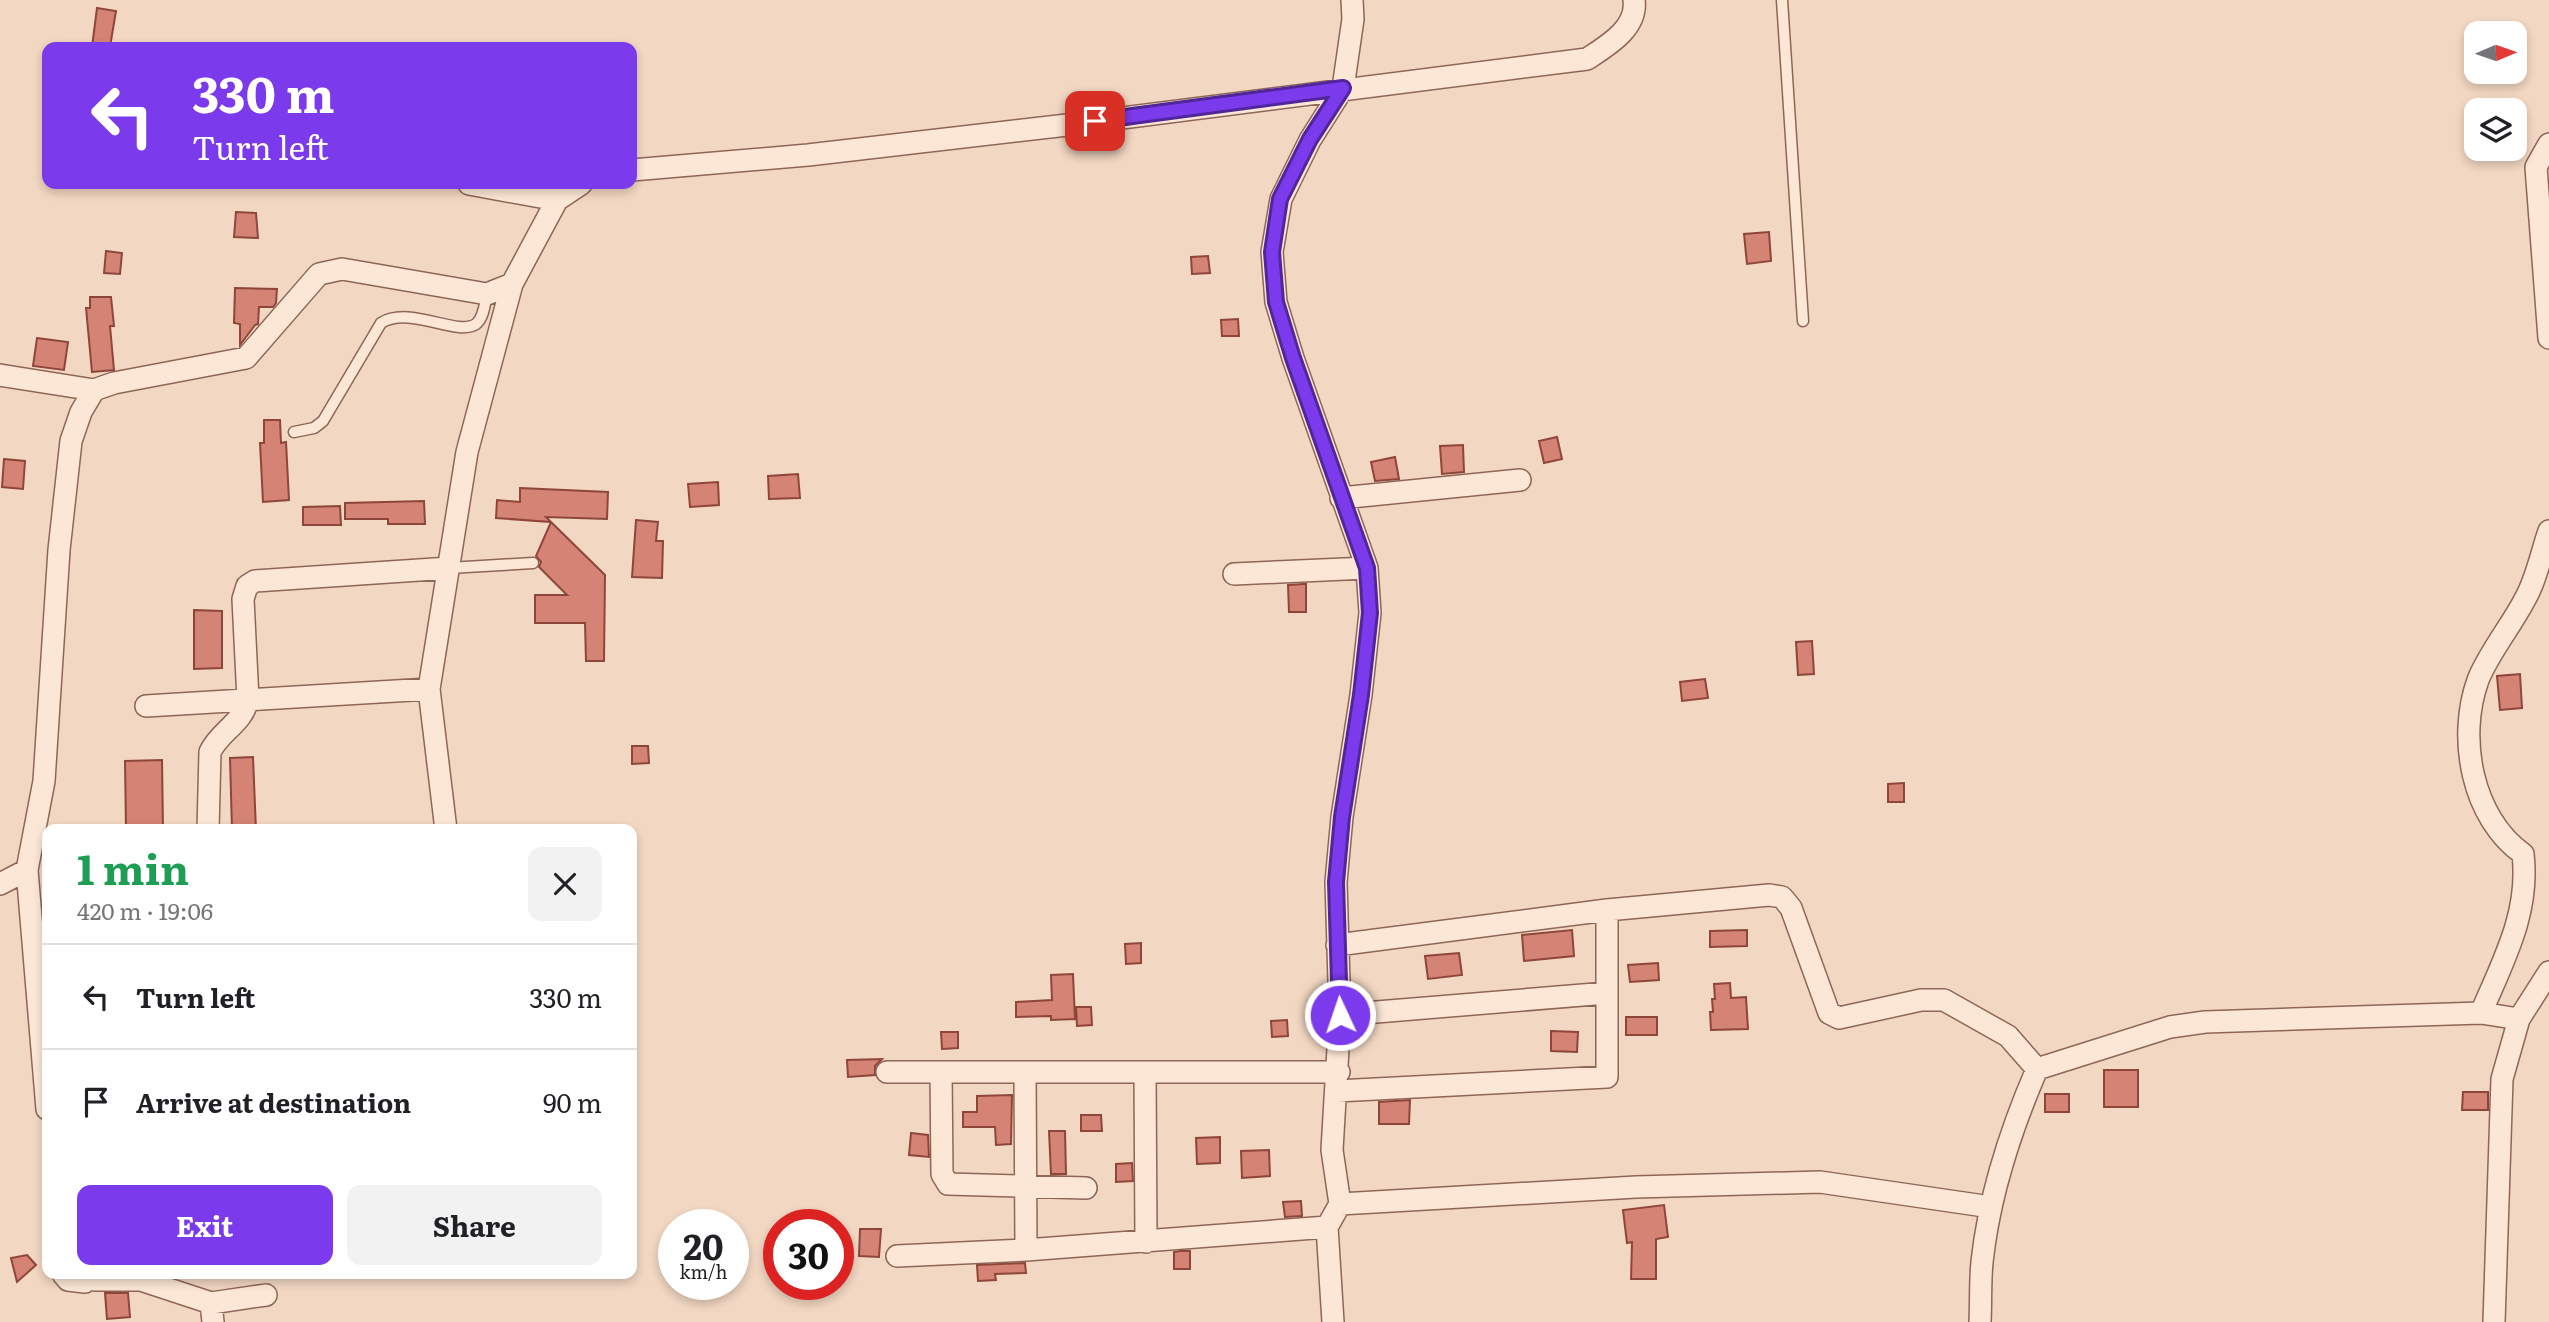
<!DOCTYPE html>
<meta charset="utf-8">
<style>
body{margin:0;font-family:Literata,serif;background:#f2f2f2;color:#202124;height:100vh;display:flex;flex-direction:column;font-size:26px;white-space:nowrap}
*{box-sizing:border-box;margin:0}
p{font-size:23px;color:#757577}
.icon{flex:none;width:38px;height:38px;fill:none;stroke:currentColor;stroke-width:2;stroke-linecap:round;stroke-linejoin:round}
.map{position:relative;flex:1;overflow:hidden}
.panel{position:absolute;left:42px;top:824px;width:595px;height:455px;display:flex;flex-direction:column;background:#fff;border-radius:14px;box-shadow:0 4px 10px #0003}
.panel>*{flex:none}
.hud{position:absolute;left:42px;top:42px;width:595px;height:147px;border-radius:14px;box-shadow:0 4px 10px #0003;background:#7c3aed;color:#fff;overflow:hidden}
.needle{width:46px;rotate:88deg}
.buttons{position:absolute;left:2464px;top:21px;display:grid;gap:14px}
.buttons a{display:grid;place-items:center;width:63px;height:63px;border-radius:14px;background:#fff;box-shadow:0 4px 10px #0003;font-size:35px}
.speed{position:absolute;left:658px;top:1209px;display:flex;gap:14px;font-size:35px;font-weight:700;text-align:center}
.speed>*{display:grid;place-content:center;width:91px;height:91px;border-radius:50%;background:#fff;box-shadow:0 4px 10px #0003;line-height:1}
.speed small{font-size:18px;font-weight:400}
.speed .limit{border:10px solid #d22;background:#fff;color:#111}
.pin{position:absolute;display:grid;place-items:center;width:60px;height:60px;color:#fff;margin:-30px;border-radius:14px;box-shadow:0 4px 10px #0006}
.me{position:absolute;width:77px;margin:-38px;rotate:357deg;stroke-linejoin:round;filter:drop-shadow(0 0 5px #0008)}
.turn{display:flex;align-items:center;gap:24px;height:147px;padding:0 35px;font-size:32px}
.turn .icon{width:91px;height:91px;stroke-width:2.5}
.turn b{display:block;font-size:49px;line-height:60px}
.round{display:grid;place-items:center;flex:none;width:74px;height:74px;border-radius:14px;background:#f2f2f2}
.headline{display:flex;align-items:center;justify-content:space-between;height:119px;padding:0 35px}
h1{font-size:42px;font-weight:700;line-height:52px;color:#1e9e55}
.primary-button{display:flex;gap:14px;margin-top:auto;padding:14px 35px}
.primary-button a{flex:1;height:80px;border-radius:14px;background:#7c3aed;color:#fff;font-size:28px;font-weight:700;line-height:80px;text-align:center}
.primary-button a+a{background:#f2f2f2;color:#202124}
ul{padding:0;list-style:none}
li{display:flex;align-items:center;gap:21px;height:105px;padding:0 35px;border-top:2px solid #e0e0e0}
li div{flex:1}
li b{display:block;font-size:26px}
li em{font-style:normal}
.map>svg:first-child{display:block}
</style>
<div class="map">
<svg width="2549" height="1322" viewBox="0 0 2549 1322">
<rect width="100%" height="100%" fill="#f2d7c2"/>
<path fill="#d48374" stroke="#8f463a" stroke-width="2" d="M 97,8 L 116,11 L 110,47 L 92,47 Z
M 236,212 L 256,213 L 258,238 L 234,237 Z
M 1769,232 L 1771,261 L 1747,264 L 1744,234 Z
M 106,251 L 122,253 L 120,274 L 104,273 Z
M 1208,256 L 1210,273 L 1192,274 L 1191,257 Z
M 235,288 L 277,289 L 276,303 L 273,307 L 259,307 L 258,324 L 255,325 L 240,345 L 240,324 L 234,323 Z
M 90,297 L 111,297 L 114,326 L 110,326 L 114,370 L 92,372 L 86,308 L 90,308 Z
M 1238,319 L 1239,336 L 1222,336 L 1221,320 Z
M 37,338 L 68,342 L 64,370 L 33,366 Z
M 264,420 L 280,420 L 281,443 L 286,442 L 289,500 L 263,502 L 260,443 L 264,443 Z
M 1557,437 L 1562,459 L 1544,463 L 1539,441 Z
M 1463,445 L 1464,472 L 1442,474 L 1440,446 Z
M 1395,457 L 1399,479 L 1375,481 L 1371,462 Z
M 4,459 L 25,461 L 23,489 L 2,487 Z
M 798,474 L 800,498 L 769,499 L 768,476 Z
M 718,482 L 719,505 L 690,507 L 688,484 Z
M 520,488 L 608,492 L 607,519 L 546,517 L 551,522 L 496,518 L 497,500 L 520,502 Z
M 424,501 L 425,524 L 388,524 L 388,519 L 345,519 L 345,503 Z
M 340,506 L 341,525 L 303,525 L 303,507 Z
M 636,520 L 658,522 L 656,541 L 663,541 L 662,578 L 632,577 Z
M 551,522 L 605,575 L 604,661 L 586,661 L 585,623 L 535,623 L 535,595 L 567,595 L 539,567 L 541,562 L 536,556 Z
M 1304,584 L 1306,584 L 1306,612 L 1289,612 L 1288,585 Z
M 194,610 L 222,611 L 222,668 L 194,669 Z
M 1812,641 L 1814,674 L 1798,675 L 1796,642 Z
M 2520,674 L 2522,708 L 2500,710 L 2497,676 Z
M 1705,679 L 1708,698 L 1682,701 L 1680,682 Z
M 632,746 L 648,746 L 649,763 L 632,764 Z
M 253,757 L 256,830 L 232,830 L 230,758 Z
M 162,760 L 163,830 L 126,830 L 125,761 Z
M 1904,783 L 1904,802 L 1888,802 L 1888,784 Z
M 1572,930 L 1574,956 L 1524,961 L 1522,935 Z
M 1747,930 L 1747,946 L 1710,947 L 1710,931 Z
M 1141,943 L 1141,963 L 1126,964 L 1125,944 Z
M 1459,953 L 1462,975 L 1428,979 L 1425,956 Z
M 1658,963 L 1659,980 L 1630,982 L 1628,965 Z
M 1073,974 L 1075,1019 L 1051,1020 L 1051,1016 L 1016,1017 L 1016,1002 L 1052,1000 L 1051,975 Z
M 1730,983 L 1731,998 L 1746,997 L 1748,1029 L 1711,1030 L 1710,1012 L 1713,1012 L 1712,999 L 1715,999 L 1714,984 Z
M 1076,1007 L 1091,1007 L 1092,1025 L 1077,1026 Z
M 1626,1017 L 1657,1017 L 1657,1035 L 1626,1035 Z
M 1287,1020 L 1288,1036 L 1272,1037 L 1271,1021 Z
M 1551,1031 L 1578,1032 L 1577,1052 L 1551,1051 Z
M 941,1032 L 958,1032 L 958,1048 L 942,1049 Z
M 882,1059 L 875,1066 L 875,1075 L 848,1077 L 847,1060 Z
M 2104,1070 L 2138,1070 L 2138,1107 L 2104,1107 Z
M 2463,1092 L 2488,1092 L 2488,1110 L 2462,1110 Z
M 2045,1094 L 2069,1094 L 2069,1112 L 2045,1112 Z
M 1012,1095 L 1011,1144 L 996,1145 L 995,1127 L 963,1127 L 963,1112 L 977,1112 L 977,1096 Z
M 1410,1100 L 1409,1124 L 1379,1124 L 1379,1102 Z
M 1081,1115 L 1101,1115 L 1102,1131 L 1081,1131 Z
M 1049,1131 L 1065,1131 L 1066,1174 L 1051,1174 Z
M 911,1133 L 928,1135 L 929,1157 L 909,1155 Z
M 1220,1137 L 1220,1163 L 1197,1164 L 1196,1138 Z
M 1269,1150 L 1270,1176 L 1242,1178 L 1241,1151 Z
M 1132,1163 L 1133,1181 L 1116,1182 L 1116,1164 Z
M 1301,1201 L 1302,1216 L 1285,1217 L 1283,1202 Z
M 1664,1205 L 1668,1237 L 1656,1239 L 1656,1279 L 1631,1279 L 1632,1242 L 1627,1243 L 1623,1210 Z
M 860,1229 L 881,1229 L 879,1257 L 859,1256 Z
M 1180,1251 L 1190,1251 L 1190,1269 L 1174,1269 L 1174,1252 Z
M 27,1255 L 36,1265 L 17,1282 L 11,1258 Z
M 1025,1263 L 1026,1273 L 995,1274 L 996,1280 L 978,1281 L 977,1265 Z
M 105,1293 L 128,1293 L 130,1317 L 107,1319 Z"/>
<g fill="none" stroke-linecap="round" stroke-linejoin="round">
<defs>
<path id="lane" d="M 1782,0 L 1803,321
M 294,432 L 314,428 L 323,421 L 381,323 C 410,305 457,337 476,324 C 484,318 485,302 487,294
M 449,568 L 533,563"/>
<path id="street" d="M 2549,144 L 2536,167 L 2549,338
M 632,170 L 808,155 L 1067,125 L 1587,59 C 1607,46 1638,28 1634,0
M 469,184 L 557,200
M 0,375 L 94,390
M 1341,498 L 1520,480
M 1234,574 L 1367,568
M 429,689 L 467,452 L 512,284 L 557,200 L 581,184
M 146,706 L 429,689 L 446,830
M 208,830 L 210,752 C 220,731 242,724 248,700 L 243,599 L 247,586 L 255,581 L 449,568
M 0,884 L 27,870
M 1337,945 L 1607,910 L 1769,895 L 1782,897 L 1791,908 L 1829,1013 L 1839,1018 L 1921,1000 L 1944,1000 L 2008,1036 L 2037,1069
M 1340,1015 L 1607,993
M 2519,1019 L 2481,1013 C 2503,961 2530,913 2523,854 C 2472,818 2457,738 2478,680 C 2488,654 2511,626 2524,601 C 2536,581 2541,554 2549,531
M 887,1072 L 1339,1072
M 941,1072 L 942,1174 L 948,1184 L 1086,1188
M 1025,1072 L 1026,1250
M 1145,1072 L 1146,1242
M 1337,1091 L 1607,1077 L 1607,910
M 47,1109 L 27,870 L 44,781 L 59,550 L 71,441 L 81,412 L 94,390 L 114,383 L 246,358 L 319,274 L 342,269 L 487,294 L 512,284
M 1340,1204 L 1636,1187 L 1820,1182 L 1991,1207
M 897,1256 L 1026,1250 L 1327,1227
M 63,1274 L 68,1280 L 85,1282
M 95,1280 L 141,1280 L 211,1303 L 213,1322
M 211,1303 L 266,1295
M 1333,1322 L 1327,1227 L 1340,1204 L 1332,1150 L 1340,1015 L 1336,882 L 1342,817 L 1361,695 L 1370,613 L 1367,568 L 1293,358 L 1276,302 L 1272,252 L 1281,199 L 1310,140 L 1343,88 L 1353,19 L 1352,0
M 1980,1322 C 1981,1302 1980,1282 1982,1262 C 1989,1197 2011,1129 2037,1069 L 2170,1027 L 2205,1022 L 2481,1013
M 2494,1322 L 2502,1079 L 2519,1019 L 2549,972"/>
</defs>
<use href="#lane" stroke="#8e6657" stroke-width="13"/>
<use href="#street" stroke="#8e6657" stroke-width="24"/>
<use href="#lane" stroke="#fce7d6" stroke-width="10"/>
<use href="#street" stroke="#fce7d6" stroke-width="21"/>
</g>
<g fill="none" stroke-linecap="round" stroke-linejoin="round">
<defs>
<path id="route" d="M 1095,121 L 1343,88 L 1310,139 L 1280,199 L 1272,252 L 1276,302 L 1293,358 L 1367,568 L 1370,613 L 1361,695 L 1342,817 L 1336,882 L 1340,1015"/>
</defs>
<use href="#route" stroke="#51269a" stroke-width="18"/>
<use href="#route" stroke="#7c3aed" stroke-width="12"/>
</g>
</svg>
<div class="buttons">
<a><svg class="needle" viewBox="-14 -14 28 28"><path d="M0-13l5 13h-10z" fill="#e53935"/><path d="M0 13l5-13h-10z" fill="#757577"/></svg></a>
<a><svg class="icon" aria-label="layers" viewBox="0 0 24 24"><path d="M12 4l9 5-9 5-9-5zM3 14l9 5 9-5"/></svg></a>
</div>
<div class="speed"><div>20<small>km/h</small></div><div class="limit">30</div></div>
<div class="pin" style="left:1095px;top:121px;background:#d93025"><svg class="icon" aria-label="arrive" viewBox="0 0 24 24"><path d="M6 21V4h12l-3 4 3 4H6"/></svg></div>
<svg class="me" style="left:1340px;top:1015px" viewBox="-20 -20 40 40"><circle r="17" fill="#7c3aed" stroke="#fff" stroke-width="3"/><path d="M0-11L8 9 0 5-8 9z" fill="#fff"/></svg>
<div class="hud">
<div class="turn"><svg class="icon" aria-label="left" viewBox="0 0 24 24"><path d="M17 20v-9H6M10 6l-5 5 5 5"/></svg><div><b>330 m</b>Turn left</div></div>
</div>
<section class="panel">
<div class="headline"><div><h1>1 min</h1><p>420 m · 19:06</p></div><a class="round"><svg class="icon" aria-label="close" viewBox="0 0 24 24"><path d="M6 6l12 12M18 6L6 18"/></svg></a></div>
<ul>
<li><svg class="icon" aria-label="left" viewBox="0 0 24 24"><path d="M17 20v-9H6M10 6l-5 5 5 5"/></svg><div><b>Turn left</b></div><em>330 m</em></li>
<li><svg class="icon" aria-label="arrive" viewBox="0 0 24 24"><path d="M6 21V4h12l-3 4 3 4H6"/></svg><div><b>Arrive at destination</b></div><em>90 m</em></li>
</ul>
<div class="primary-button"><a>Exit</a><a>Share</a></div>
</section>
</div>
